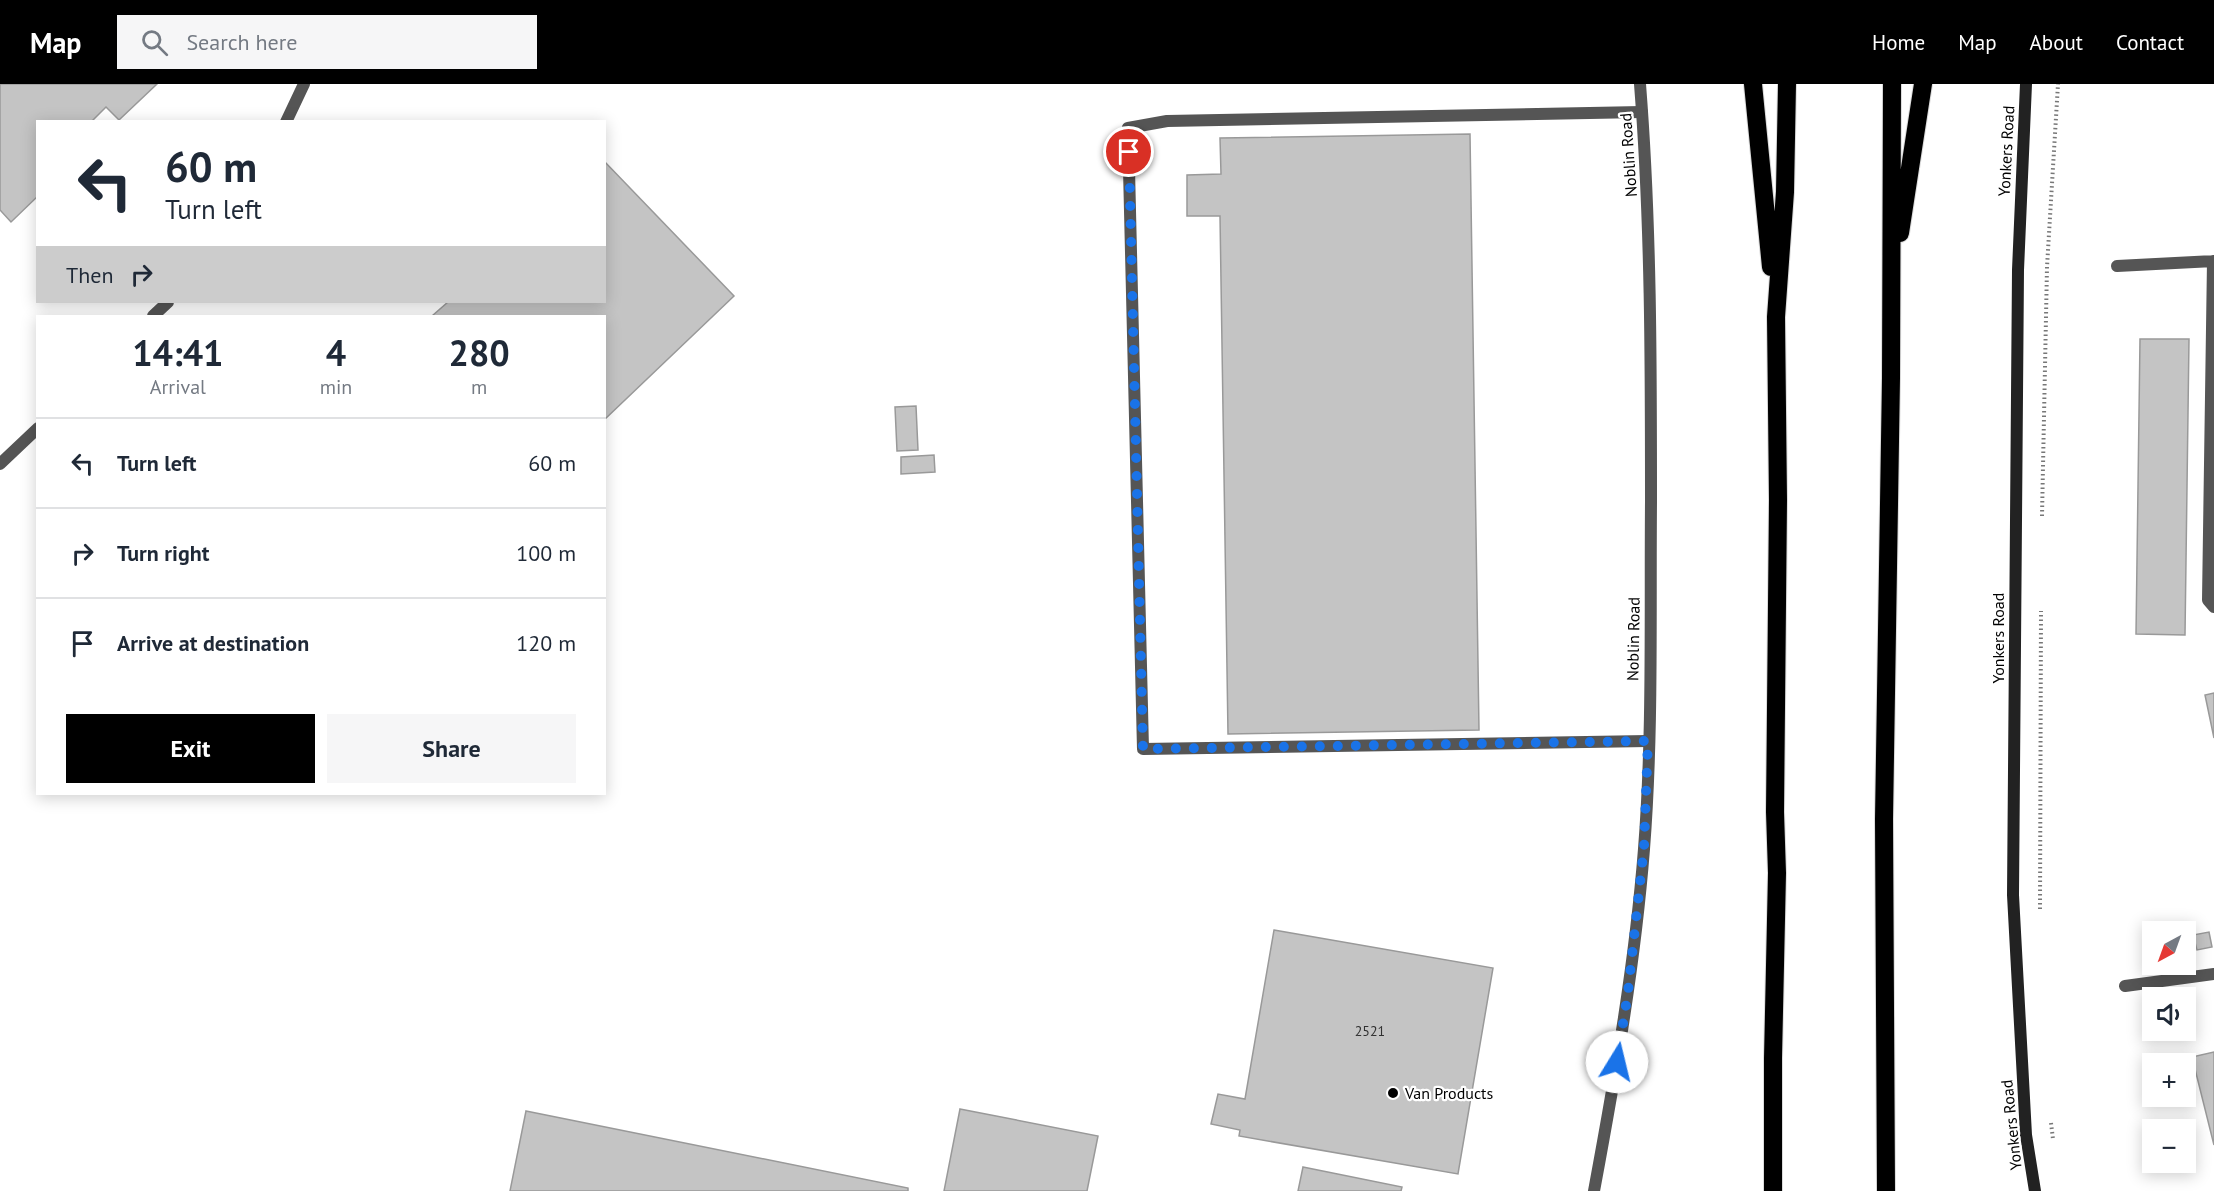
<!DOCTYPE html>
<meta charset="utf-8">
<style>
body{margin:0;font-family:"PT Sans",sans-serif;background:#f6f6f7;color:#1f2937;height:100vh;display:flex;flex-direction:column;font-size:22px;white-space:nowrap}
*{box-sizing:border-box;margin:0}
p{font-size:20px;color:#747a83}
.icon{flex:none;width:33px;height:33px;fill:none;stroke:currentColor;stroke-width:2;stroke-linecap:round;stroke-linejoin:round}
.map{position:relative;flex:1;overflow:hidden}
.drawer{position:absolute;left:36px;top:231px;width:570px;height:480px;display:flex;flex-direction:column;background:#fff;border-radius:0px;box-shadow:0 3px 15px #0003}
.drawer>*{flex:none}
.hud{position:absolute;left:36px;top:36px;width:570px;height:183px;border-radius:0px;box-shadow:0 3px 15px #0003;background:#fff;color:#1f2937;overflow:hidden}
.needle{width:39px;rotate:221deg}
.buttons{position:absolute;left:2142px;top:837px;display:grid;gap:12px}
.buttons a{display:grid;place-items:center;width:54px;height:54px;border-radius:0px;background:#fff;box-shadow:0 3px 15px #0003;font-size:30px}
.pin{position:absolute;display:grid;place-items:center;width:51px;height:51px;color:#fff;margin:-26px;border:3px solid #fff;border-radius:50%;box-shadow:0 2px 6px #0007}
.me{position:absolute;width:66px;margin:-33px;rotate:9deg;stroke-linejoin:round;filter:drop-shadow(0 0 4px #0008)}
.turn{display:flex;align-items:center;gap:21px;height:126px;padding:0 30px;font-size:27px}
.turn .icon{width:78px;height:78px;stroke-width:2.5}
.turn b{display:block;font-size:42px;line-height:51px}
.then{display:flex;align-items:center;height:57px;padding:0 30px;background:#0003;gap:12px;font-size:22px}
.eta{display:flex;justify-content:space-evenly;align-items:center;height:102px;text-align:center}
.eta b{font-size:36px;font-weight:700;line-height:42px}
.primary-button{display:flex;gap:12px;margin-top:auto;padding:12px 30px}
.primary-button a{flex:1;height:69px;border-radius:0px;background:#000;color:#fff;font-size:24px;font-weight:700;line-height:69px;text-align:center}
.primary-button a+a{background:#f6f6f7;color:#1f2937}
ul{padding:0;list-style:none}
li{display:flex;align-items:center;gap:18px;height:90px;padding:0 30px;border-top:2px solid #e0e1e3}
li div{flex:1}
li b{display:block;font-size:22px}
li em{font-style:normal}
header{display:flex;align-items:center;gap:36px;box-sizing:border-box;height:84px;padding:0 30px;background:#000;color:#fff}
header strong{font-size:28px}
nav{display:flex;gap:33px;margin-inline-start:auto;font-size:21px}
.search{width:420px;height:54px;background:#f6f6f7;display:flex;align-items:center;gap:15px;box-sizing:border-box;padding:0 21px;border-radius:0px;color:#747a83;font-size:22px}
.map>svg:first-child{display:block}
</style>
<header>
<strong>Map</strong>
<div class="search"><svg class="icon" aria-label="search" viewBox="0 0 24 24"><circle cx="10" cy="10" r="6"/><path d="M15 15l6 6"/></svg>Search here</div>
<nav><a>Home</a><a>Map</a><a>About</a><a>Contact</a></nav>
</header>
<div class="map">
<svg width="2214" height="1107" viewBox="0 0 2214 1107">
<rect width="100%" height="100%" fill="#fff"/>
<path fill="#c4c4c4" stroke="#999" stroke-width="1.5" d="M 0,0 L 157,0 L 119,36 L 106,23 L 91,38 L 38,38 L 38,112 L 11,138 L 0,126 Z
M 1470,50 L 1479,646 L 1228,650 L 1220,132 L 1187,132 L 1187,91 L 1221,90 L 1220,54 Z
M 604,77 L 734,212 L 604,336 L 604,232 L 432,232 L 448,218 L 604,218 Z
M 2140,255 L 2189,255 L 2185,551 L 2136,550 Z
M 916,322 L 918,366 L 897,367 L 895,323 Z
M 934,371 L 935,388 L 901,390 L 901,373 Z
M 2214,609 L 2214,654 L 2205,611 Z
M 1274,846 L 1493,884 L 1458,1090 L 1239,1052 L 1240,1046 L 1211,1040 L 1218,1010 L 1245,1015 Z
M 2209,848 L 2212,863 L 2197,866 L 2193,851 Z
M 2214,968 L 2214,1061 L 2192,973 Z
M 960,1025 L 1098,1052 L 1087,1107 L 944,1107 Z
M 526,1027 L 908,1104 L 908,1107 L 510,1107 Z
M 1303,1083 L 1402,1103 L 1401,1107 L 1298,1107 Z"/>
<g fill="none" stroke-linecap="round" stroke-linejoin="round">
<defs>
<path id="motorway" d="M 1753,0 L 1771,183
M 1900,149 L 1923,0
M 1773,1107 L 1773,974 L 1777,789 L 1775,728 L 1778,416 L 1776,233 L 1785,108 L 1787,0
M 1886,1107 L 1884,735 L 1891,294 L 1892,0"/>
</defs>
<use href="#motorway" stroke="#dbdbdb" stroke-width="20"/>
<path stroke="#777" stroke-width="4" stroke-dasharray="1.5 3" stroke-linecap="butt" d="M 2042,432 L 2047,183 L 2058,0
M 2040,825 L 2041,527
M 2051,1039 L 2053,1055"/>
<path stroke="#555" stroke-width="12" d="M 1642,28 L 1167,37 L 1128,44 L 1143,665 L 1648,657
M 2213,177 L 2208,516 L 2214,523
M 2117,182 L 2214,177
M 2125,902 L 2214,890"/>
<path stroke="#555" stroke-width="12" d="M 286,38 L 304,0
M 153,232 L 168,218
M 0,380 L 38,344"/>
<path stroke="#555" stroke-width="12" d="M 1594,1107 C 1615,994 1635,880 1644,765 C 1653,650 1650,533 1651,418 C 1651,279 1651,140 1640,0"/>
<path stroke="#222" stroke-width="12" d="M 2026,0 L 2018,186 L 2013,811 L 2026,1051 L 2035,1107"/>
<use href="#motorway" stroke="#000" stroke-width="18"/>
</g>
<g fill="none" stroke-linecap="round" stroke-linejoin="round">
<path stroke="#1a73e8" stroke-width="10" stroke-dasharray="0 18" d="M 1129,68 L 1143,665 L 1648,657 L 1644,763 L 1628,908 L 1617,978"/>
</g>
<circle fill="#000" stroke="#fff" stroke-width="2" cx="1393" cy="1009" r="6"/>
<g text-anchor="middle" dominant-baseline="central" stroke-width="4.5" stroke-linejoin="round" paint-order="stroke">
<g font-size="14" fill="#313131">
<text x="1370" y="947">2521</text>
</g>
<g font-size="16" fill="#000" stroke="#fff">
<text transform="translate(2006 67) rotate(-87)">Yonkers Road</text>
<text transform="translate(1628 71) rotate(-94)">Noblin Road</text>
<text transform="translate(1998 554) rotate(-90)">Yonkers Road</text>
<text transform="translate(1633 555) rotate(-89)">Noblin Road</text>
<text transform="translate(2011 1041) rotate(-96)">Yonkers Road</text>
</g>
<g font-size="16" fill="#000" stroke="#fff" text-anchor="start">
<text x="1405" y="1009">Van Products</text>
</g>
</g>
</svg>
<div class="buttons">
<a><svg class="needle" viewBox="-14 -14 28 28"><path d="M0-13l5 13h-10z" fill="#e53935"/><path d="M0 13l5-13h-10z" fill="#747a83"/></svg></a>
<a><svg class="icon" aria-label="sound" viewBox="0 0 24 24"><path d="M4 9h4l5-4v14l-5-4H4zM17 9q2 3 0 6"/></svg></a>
<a>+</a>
<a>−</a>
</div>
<div class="pin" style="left:1129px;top:68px;background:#d93025"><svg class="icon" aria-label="arrive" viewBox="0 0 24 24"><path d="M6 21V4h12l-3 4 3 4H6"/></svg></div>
<svg class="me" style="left:1617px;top:978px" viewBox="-20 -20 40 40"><circle r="19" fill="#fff"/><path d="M0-13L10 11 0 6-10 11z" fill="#1a73e8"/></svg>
<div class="hud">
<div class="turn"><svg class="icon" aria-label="left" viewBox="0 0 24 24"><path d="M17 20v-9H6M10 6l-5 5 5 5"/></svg><div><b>60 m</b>Turn left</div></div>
<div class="then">Then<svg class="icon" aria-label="right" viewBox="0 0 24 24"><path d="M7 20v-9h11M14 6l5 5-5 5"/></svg></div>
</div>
<section class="drawer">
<div class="eta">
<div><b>14:41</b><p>Arrival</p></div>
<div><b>4</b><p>min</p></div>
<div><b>280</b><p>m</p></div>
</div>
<ul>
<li><svg class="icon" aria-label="left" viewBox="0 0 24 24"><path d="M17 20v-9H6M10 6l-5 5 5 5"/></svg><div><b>Turn left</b></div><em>60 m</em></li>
<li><svg class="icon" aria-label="right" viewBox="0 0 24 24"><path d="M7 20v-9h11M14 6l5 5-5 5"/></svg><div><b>Turn right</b></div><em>100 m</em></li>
<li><svg class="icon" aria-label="arrive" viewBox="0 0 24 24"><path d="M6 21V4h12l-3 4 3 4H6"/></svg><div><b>Arrive at destination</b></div><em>120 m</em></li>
</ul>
<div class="primary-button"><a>Exit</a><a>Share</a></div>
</section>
</div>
